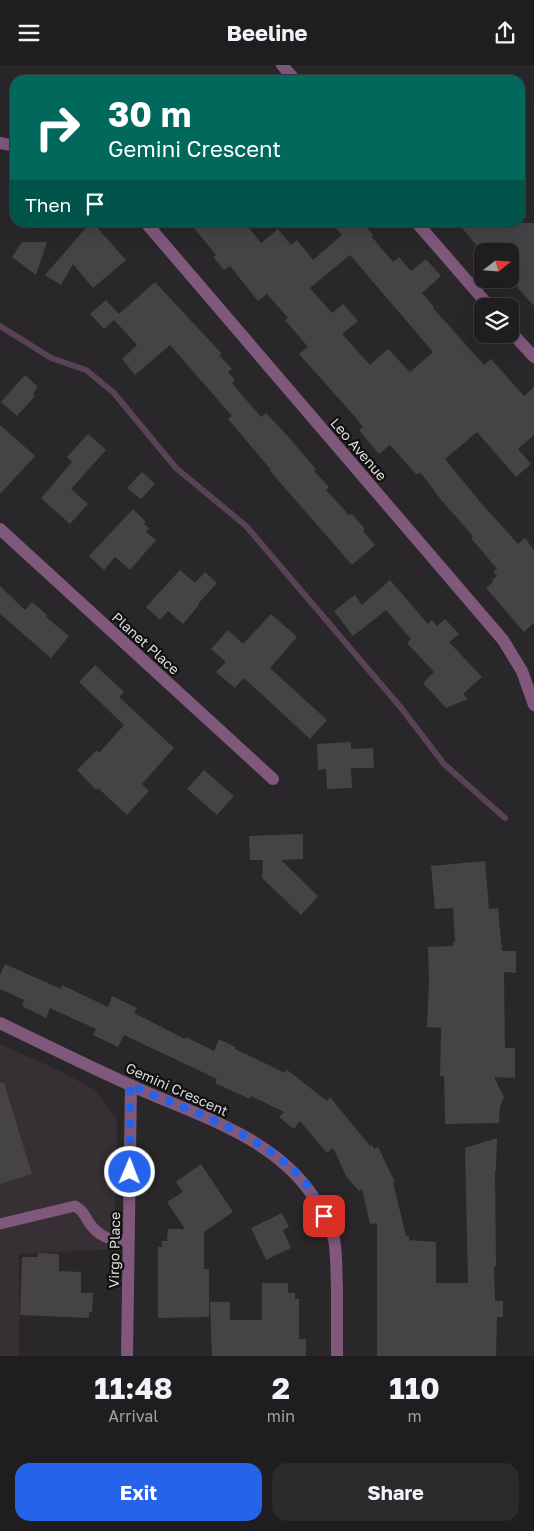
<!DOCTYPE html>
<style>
body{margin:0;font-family:"Golos Text",sans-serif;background:#2c2a2c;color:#f1f3f6;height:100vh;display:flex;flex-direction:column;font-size:19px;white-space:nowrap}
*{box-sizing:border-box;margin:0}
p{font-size:16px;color:#a1a2a4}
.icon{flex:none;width:28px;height:28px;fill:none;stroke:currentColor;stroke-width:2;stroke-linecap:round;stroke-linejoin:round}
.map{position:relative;height:1291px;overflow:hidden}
.drawer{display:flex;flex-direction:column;background:#1f1d1f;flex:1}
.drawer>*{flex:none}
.top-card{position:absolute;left:10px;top:10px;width:515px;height:152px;border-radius:15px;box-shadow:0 5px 20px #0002,0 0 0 1px #3c3b3d;background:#00695c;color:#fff;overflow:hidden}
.needle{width:32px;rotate:73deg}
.buttons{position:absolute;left:474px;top:178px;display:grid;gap:10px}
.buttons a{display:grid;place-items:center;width:45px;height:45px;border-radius:10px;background:#1f1d1f;box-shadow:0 5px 20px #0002,0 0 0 1px #3c3b3d;font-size:25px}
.pin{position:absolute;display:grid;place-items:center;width:42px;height:42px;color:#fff;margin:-21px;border-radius:10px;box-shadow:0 2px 8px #0006}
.me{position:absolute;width:55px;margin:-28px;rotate:1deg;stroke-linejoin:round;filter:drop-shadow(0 0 4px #0008)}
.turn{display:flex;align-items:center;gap:18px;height:105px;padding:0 15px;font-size:22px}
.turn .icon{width:65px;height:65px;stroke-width:2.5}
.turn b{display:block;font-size:35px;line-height:42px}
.then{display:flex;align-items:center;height:48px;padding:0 15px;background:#0003;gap:10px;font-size:19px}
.eta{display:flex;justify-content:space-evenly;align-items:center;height:85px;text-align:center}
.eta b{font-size:30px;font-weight:700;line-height:35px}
.action{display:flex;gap:10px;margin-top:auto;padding:10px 15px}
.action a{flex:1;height:58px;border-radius:15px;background:#2563eb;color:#fff;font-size:20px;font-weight:700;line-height:58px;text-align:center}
.action a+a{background:#2c2a2c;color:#f1f3f6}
header{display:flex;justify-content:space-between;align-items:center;height:65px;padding:0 15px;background:#1f1d1f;font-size:22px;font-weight:700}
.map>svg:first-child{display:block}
</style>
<header><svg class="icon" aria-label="menu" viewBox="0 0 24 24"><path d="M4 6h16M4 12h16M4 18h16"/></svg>Beeline<svg class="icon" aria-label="share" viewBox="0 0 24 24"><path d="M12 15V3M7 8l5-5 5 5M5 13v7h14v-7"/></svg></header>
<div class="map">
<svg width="534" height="1291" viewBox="0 0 534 1291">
<rect width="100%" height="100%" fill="#292729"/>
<path fill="#363035" d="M 0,979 L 58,1005 L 95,1025 L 117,1054 L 114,1184 L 19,1189 L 19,1291 L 0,1291 Z"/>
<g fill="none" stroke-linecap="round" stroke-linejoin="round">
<path stroke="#584257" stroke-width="6" d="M 0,261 L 51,293 L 86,305 L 114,328 L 176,403 L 246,461 L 402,644 L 444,699 L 505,753"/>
</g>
<path fill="#454345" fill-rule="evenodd" d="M 90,158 L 93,158 L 126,195 L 93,223 L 73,199 L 61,220 L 45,210 Z
M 190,158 L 245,158 L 261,178 L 278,164 L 291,180 L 297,175 L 313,195 L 342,170 L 332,158 L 363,158 L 373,170 L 372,172 L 393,197 L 399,192 L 411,206 L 426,194 L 441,211 L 422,228 L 434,242 L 433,243 L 484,300 L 491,294 L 524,331 L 534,322 L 534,370 L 518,384 L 531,399 L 516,412 L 477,367 L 445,394 L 482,439 L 518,479 L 525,473 L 534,485 L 534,558 L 524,567 L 486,523 L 493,517 L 492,515 L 497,511 L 493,507 L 497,504 L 471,473 L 473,471 L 441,435 L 421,408 L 416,409 L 390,380 L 379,389 L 359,365 L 363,362 L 357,354 L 299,289 L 308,282 L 285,255 L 288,253 L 267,229 L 258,236 L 230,201 L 224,205 L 213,192 L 216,190 ZM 350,190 L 433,287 L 410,307 L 388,284 L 370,300 L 342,269 L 358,256 L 343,239 L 332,248 L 310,223 Z
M 458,158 L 534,158 L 534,241 L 510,214 L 510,186 L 487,186 L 482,182 L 482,187 Z
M 22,177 L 47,177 L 36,210 L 12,192 Z
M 155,217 L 222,289 L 219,290 L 232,304 L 228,307 L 235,315 L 232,318 L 261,352 L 266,348 L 283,366 L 316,404 L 314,406 L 329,422 L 326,425 L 349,450 L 352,449 L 365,464 L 363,466 L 375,480 L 352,500 L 270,406 L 271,405 L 228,354 L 232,351 L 170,280 L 135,310 L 122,294 L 137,280 L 114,255 L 104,264 L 90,249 L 106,235 L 119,249 Z
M 25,310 L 38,322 L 33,329 L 35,331 L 17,351 L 1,337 Z
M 0,360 L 35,391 L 0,429 Z
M 88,369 L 106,385 L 71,424 L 88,439 L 70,459 L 41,433 L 72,397 L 67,392 Z
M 142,407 L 155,419 L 141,434 L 127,423 Z
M 133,444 L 146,457 L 144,459 L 149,463 L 146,467 L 156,475 L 130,505 L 115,492 L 104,505 L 89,491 Z
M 180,505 L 195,518 L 205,507 L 217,518 L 198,539 L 199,540 L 183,559 L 168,546 L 160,555 L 146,542 Z
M 390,515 L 428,559 L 432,555 L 437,561 L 445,554 L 459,569 L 449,577 L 482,612 L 463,629 L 468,634 L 446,643 L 423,618 L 434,607 L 407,578 L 411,574 L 386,545 L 353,571 L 334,546 L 355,530 L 362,540 Z
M 0,521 L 25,545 L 32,537 L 47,550 L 46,552 L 69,571 L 51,593 L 0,549 Z
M 271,549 L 297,572 L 270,603 L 327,655 L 310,674 L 244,613 L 235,623 L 216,607 L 226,597 L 211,584 L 228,565 L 243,579 Z
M 95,600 L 124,627 L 119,632 L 174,683 L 142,719 L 149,726 L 127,750 L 98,723 L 96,725 L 77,705 L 97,685 L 99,688 L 124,660 L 79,617 Z
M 351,677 L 351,684 L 373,683 L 374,703 L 351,703 L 352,723 L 327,724 L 326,704 L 318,705 L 317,679 Z
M 204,705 L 234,731 L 217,750 L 187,724 Z
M 303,769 L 303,794 L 281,795 L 318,831 L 301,850 L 262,813 L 263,795 L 250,795 L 249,771 Z
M 485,796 L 489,844 L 498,843 L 502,886 L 516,886 L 516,908 L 504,907 L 505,983 L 515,983 L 515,1013 L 494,1012 L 504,1032 L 500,1041 L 499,1058 L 445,1059 L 444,1011 L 440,1011 L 441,963 L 427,962 L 429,918 L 428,882 L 453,881 L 453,877 L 455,878 L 453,843 L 435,844 L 431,801 Z
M 5,899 L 61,924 L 62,920 L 108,942 L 112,931 L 137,943 L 134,948 L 185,974 L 186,972 L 214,986 L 219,974 L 235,982 L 235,984 L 285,1008 L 286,1004 L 327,1036 L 330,1032 L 370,1081 L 372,1080 L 374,1084 L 378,1082 L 395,1117 L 393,1117 L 406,1171 L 409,1171 L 409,1175 L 436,1177 L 436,1218 L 468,1218 L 465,1083 L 497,1073 L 496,1105 L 495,1105 L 496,1201 L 494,1201 L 495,1236 L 503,1236 L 503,1252 L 497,1252 L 496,1291 L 377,1291 L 377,1158 L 370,1159 L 362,1124 L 359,1126 L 346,1111 L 333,1083 L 327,1088 L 300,1056 L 294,1064 L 279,1052 L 284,1047 L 251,1031 L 250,1034 L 215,1018 L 217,1014 L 124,970 L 118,982 L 93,970 L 96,964 L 50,943 L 46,953 L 22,941 L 24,935 L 0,924 L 0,910 Z
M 0,1018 L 4,1018 L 32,1109 L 0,1119 Z
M 201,1099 L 233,1147 L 204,1167 L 204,1204 L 209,1204 L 209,1252 L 158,1253 L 158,1182 L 162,1182 L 162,1176 L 167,1176 L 168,1164 L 185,1164 L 167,1137 L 183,1127 L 176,1117 Z
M 282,1148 L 289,1162 L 283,1165 L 291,1183 L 266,1195 L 251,1163 Z
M 38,1188 L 59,1189 L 59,1206 L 81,1207 L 81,1228 L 93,1228 L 92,1247 L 89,1247 L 89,1253 L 20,1250 L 22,1192 L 38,1192 Z
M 262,1218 L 288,1218 L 288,1228 L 295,1228 L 295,1234 L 299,1234 L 299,1274 L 306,1274 L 306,1291 L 212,1291 L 210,1237 L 230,1237 L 230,1255 L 262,1255 Z"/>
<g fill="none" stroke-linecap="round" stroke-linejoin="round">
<path stroke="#7f587c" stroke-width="11" d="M 0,1159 L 75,1141 C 82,1145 84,1149 88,1156 C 98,1172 111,1176 129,1176"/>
<path stroke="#7f587c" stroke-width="12" d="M 282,0 L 295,15
M 0,78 L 15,81
M 146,158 L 503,575 L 522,606 L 534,640
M 417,158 L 489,241
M 510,266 L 534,292
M 0,464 L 273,714
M 0,958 C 43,979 86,1000 130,1020 C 197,1051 283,1073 320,1143 C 325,1152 331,1163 334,1174 C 337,1190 336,1207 337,1223 C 337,1246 337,1268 337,1291
M 127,1291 L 131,1020"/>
</g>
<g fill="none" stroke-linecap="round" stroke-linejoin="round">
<path stroke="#2563eb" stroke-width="9" stroke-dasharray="0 16.2" d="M 130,1107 L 130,1020 C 187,1045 273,1072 310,1124 C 316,1132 320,1142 324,1151"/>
</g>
<g text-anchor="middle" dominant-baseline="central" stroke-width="4.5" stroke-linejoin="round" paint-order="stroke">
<g font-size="14" fill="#dddcdd" stroke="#111011">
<text transform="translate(359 384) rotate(49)">Leo Avenue</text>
<text transform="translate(146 578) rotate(42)">Planet Place</text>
<text transform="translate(177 1024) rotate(24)">Gemini Crescent</text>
<text transform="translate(114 1185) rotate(-89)">Virgo Place</text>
</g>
</g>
</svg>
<div class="buttons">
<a><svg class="needle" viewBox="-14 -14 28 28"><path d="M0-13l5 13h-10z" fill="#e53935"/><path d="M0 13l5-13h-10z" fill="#a1a2a4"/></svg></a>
<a><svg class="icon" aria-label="layers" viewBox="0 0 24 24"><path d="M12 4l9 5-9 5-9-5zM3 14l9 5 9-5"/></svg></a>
</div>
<div class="pin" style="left:324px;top:1151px;background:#d93025"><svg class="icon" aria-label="arrive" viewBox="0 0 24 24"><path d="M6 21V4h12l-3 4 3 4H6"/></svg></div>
<svg class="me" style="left:130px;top:1107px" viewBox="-20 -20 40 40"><circle r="17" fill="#2563eb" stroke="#fff" stroke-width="3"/><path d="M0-11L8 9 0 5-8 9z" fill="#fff"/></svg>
<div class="top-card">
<div class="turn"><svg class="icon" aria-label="right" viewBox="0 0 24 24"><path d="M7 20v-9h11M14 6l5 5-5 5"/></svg><div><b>30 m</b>Gemini Crescent</div></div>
<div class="then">Then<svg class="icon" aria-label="arrive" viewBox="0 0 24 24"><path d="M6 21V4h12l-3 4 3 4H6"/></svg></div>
</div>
</div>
<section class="drawer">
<div class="eta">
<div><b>11:48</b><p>Arrival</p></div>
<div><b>2</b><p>min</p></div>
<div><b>110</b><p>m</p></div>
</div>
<div class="action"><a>Exit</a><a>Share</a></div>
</section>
